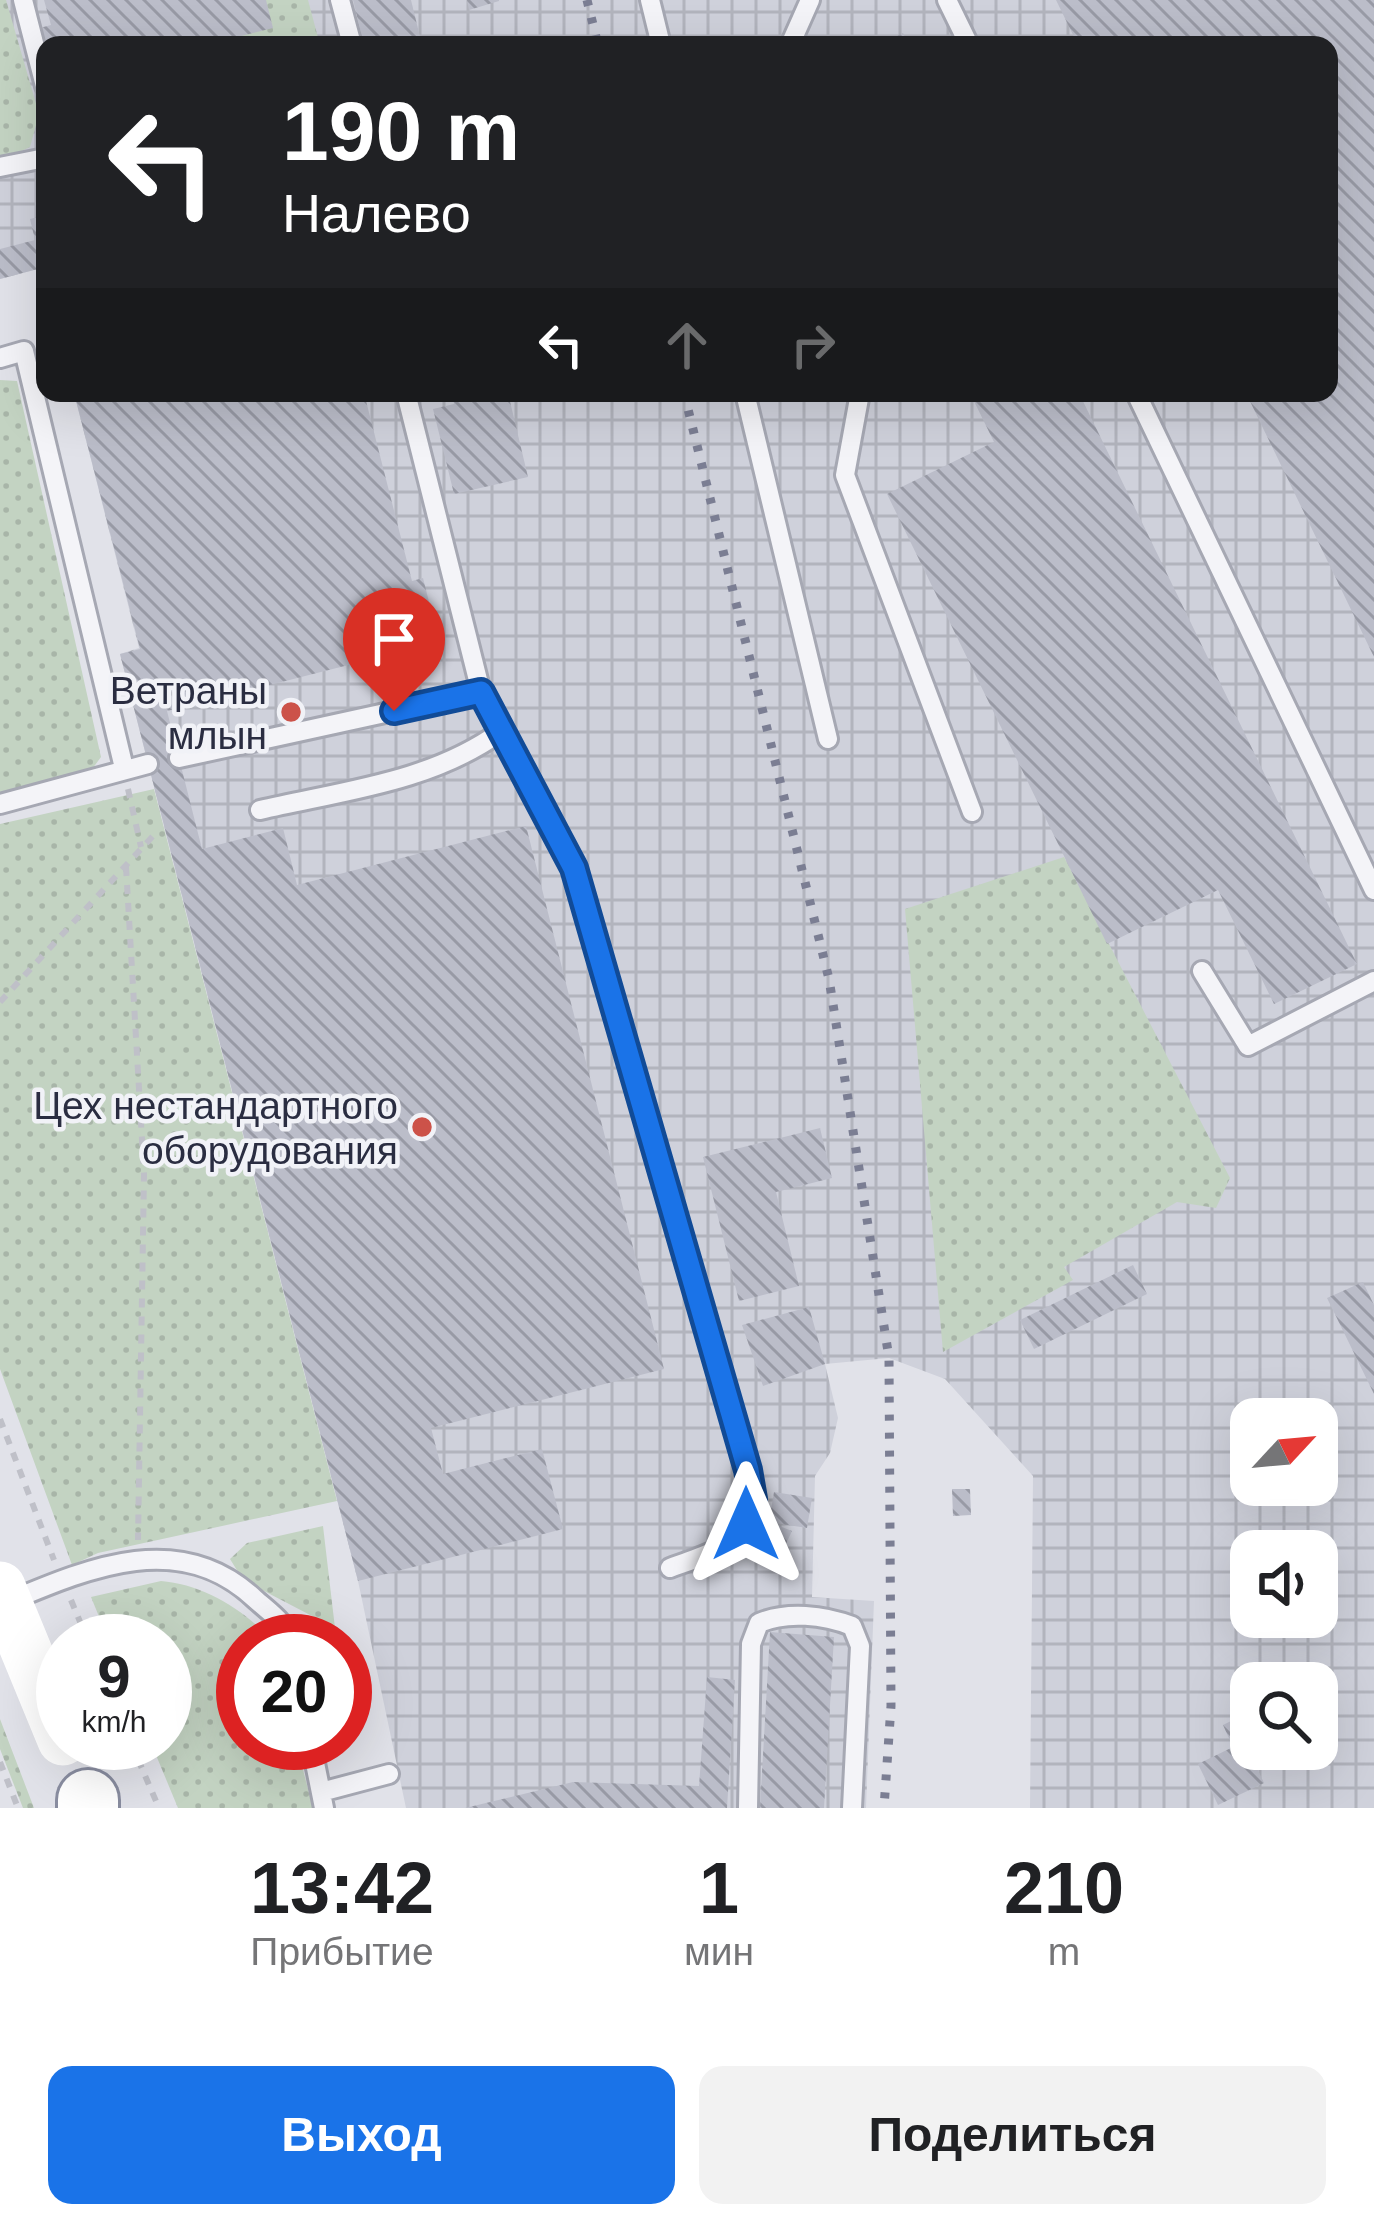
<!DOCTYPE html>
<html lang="ru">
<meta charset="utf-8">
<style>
body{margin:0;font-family:Helvetica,sans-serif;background:#f2f2f2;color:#202124;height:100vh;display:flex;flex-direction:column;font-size:45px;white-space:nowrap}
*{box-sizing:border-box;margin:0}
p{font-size:39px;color:#757577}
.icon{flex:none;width:66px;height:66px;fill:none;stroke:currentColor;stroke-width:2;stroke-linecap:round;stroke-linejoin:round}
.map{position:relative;height:1808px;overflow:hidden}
.side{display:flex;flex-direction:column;background:#fff;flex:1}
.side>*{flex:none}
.top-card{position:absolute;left:36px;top:36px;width:1302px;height:366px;border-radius:24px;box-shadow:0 12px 48px #0002;background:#202124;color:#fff;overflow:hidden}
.needle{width:78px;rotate:64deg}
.tools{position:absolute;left:1230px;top:1398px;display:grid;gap:24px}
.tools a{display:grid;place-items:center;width:108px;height:108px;border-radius:24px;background:#fff;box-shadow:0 12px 48px #0002;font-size:60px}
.speed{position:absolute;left:36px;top:1614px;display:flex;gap:24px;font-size:60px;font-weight:700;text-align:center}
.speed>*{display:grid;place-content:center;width:156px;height:156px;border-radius:50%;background:#fff;box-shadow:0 12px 48px #0002;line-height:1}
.speed small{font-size:30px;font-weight:400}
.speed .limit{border:18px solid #d22;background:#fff;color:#111}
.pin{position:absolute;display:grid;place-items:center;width:102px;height:102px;color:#fff;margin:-123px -51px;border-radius:50% 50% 50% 0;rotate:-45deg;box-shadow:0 0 12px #0007}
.pin .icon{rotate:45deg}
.me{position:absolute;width:132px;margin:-66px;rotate:0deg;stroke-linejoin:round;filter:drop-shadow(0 0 9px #0008)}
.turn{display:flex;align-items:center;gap:42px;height:252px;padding:0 48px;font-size:54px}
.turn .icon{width:156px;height:156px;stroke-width:2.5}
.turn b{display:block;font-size:84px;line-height:102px}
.lanes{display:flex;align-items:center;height:114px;padding:0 48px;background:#0003;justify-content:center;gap:60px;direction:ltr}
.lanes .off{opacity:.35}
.eta{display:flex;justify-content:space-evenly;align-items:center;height:204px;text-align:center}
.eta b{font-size:72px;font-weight:700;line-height:84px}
.cta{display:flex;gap:24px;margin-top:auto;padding:24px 48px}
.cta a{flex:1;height:138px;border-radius:24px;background:#1a73e8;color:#fff;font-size:48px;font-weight:700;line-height:138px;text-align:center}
.cta a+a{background:#f2f2f2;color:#202124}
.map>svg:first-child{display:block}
</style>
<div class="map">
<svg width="1374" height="1808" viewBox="0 0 1374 1808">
<defs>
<pattern id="industrial-grid" width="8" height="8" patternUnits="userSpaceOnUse" patternTransform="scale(3)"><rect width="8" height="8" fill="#cfd1db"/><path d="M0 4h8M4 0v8" fill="none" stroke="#b2b4bd"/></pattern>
<pattern id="grass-dots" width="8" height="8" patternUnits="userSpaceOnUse" patternTransform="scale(3)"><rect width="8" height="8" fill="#c3d3c2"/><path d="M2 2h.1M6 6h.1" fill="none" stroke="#a8b5a8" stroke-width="1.8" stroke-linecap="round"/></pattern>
<pattern id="building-back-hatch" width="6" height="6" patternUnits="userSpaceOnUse" patternTransform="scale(3)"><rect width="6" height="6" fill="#bbbdc9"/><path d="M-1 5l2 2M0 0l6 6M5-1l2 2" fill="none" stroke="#989aa5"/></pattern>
</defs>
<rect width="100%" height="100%" fill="#e1e2e9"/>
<path fill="url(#industrial-grid)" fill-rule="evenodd" d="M 0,0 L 1374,0 L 1374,1808 L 1030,1808 L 1033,1476 L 945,1379 L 889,1358 L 825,1364 L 838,1418 L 830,1453 L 815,1476 L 812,1597 L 874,1601 L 866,1808 L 406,1808 L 358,1581 L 120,654 L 139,648 L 74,393 L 1329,393 L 1329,45 L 45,45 L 45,279 L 42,268 L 0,279 ZM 1251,1419 L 1317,1419 L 1317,1485 L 1251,1485 ZM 1251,1551 L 1317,1551 L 1317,1617 L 1251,1617 ZM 1251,1683 L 1317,1683 L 1317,1749 L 1251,1749 Z"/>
<path fill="url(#grass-dots)" d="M 0,0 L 6,0 L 39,114 L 30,147 L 0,161 Z
M 266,0 L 308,0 L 320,45 L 206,45 Z
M 0,380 L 17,381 L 101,757 L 87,776 L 0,797 Z
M 154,789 L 337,1501 L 98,1553 L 72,1565 L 0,1369 L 0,824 Z
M 1064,857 L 1230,1178 L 1216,1208 L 1177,1202 L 1064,1267 L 1073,1280 L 943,1352 L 905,909 Z
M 323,1526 L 335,1628 L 243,1580 L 230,1559 L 247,1543 Z
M 161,1581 C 201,1584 244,1609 270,1639 L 243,1641 L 243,1743 L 296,1743 L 313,1808 L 178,1808 L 151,1743 L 165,1743 L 165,1641 L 109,1641 L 91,1597 Z
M 0,1719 L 34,1808 L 23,1808 L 0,1749 Z"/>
<path fill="url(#building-back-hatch)" d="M 44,0 L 266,0 L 273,28 L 206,45 L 73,45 L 72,42 L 45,45 L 45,56 L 36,29 L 51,25 Z
M 353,0 L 411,0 L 422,45 L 364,45 Z
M 467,0 L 499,0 L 499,1 L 469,10 Z
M 1056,0 L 1374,0 L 1374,657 L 1246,393 L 1329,393 L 1329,45 L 1078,45 Z
M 903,33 L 909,45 L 879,45 Z
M 45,215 L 45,267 L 0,279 L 0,249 L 35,240 L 30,219 Z
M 74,393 L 364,393 L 412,581 L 423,578 L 439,642 L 167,711 L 202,849 L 283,828 L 297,885 L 526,826 L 664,1369 L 431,1428 L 443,1474 L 542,1449 L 563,1529 L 358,1581 L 120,654 L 140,649 Z
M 452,393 L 508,393 L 528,477 L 454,494 L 433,409 L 454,404 Z
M 970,393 L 1079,393 L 1357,964 L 1274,1004 L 1218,890 L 1107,944 L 887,494 L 994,442 Z
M 820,1128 L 832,1178 L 776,1192 L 799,1286 L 739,1301 L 703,1157 Z
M 1133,1265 L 1147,1294 L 1034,1349 L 1020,1320 Z
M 1363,1282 L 1374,1305 L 1374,1394 L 1327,1298 Z
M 809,1307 L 825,1364 L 763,1386 L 742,1325 Z
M 952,1489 L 970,1489 L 971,1515 L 953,1516 Z
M 774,1492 L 812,1498 L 807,1528 L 769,1522 L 792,1531 L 782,1552 L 760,1541 L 769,1522 Z
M 770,1632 L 834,1637 L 824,1808 L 760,1808 Z
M 707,1677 L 735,1680 L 727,1808 L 465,1808 L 573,1782 L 699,1786 Z
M 1251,1711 L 1251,1745 L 1247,1747 L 1264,1783 L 1218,1805 L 1198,1764 L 1233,1747 L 1223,1725 Z"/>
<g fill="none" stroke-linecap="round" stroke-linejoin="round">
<defs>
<path id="service" d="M 23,0 L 45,86
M 340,0 L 352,45
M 650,0 L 661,45
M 947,0 L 969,45
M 790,45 L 810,0
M 0,167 L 45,158
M 0,358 L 24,351 L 124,768
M 406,393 L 481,692 L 574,868 L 748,1470 C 760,1539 727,1547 670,1568
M 745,393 L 828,739
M 860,393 L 845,475 L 972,812
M 1136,393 L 1374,890
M 179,758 L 481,692
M 0,804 L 148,764
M 260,810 C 342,791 431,782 500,732
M 1202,971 L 1248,1046 L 1374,981
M 10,1601 C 91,1567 181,1529 255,1599 C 268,1611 287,1623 290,1641
M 311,1743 L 324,1808
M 321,1792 L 389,1774
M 748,1808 L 751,1644 L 759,1623 C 787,1611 824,1615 852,1626 L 860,1646 L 852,1808"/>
<path id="trunk" d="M 88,1808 L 88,1800"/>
</defs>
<use href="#service" stroke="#a6a8b3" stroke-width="24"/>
<use href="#trunk" stroke="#898da0" stroke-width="66"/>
<path stroke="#bfc0c8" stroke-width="6" stroke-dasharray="9 9" stroke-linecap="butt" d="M 128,789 L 141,847
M 126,867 L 144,1174 L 138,1540
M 0,1002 L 153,836
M 0,1419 L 54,1560
M 71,1600 L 88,1641
M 131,1743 L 159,1808
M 0,1762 L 18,1808"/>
<use href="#service" stroke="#f4f4f8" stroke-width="18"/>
<path stroke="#fff" stroke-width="51" d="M 0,1587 L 63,1740"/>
<use href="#trunk" stroke="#fff" stroke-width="60"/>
<path stroke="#7b7e93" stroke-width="9" stroke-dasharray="6 12" stroke-linecap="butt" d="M 587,0 L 598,45
M 684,393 L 829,979 L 889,1358 L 891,1706 L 884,1808"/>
</g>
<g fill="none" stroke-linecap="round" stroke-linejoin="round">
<defs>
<path id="route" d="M 394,711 L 481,692 L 574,868 L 748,1470 L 753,1499 L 746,1524"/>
</defs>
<use href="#route" stroke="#114b97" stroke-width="30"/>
<use href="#route" stroke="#1a73e8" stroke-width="21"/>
</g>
<g fill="#cc5249" stroke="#f1f2f7" stroke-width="4.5">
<circle cx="291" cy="712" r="12"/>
<circle cx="422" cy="1127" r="12"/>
</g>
<g text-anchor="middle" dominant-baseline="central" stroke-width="9" stroke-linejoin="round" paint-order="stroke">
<g font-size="39" fill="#2a2d41" stroke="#f1f2f7" text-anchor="end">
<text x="267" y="690">Ветраны<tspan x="267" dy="45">млын</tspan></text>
<text x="398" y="1105">Цех нестандартного<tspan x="398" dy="45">оборудования</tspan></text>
</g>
</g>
</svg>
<div class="tools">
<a><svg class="needle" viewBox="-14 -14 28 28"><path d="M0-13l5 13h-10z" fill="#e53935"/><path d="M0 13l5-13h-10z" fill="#757577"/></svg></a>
<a><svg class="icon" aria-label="sound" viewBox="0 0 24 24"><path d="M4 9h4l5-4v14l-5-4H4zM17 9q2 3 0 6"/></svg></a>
<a><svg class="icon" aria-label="search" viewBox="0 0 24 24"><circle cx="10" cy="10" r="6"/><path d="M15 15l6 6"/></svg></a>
</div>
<div class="speed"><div>9<small>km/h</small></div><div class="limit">20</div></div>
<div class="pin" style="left:394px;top:711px;background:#d93025"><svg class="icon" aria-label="arrive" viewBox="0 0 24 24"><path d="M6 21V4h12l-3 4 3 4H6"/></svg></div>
<svg class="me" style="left:746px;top:1524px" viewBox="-20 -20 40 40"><path d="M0-17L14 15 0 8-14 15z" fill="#1a73e8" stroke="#fff" stroke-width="4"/></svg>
<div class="top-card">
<div class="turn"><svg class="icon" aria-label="left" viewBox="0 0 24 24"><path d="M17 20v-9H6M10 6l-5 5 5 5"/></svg><div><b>190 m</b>Налево</div></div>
<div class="lanes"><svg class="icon" aria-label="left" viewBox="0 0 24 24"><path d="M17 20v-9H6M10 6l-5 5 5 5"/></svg><svg class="icon off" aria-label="ahead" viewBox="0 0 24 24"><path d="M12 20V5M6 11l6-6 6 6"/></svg><svg class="icon off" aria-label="right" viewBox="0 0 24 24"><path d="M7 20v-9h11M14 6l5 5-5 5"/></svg></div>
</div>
</div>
<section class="side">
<div class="eta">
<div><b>13:42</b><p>Прибытие</p></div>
<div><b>1</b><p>мин</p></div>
<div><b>210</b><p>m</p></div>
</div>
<div class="cta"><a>Выход</a><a>Поделиться</a></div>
</section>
